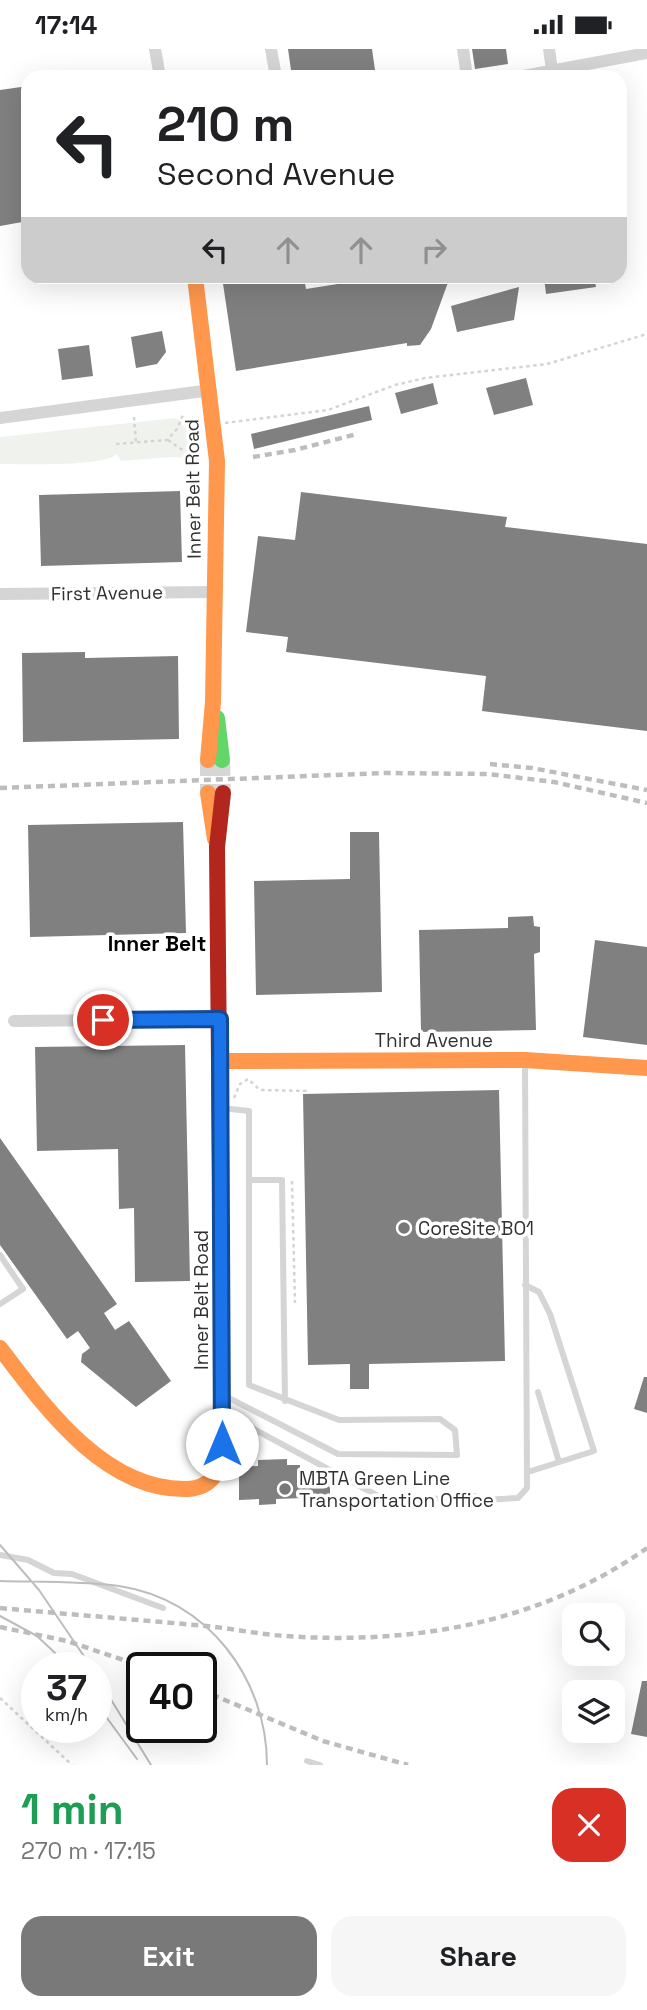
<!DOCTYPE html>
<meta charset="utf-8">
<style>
body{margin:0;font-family:"Space Grotesk",sans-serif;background:#f6f6f6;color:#202124;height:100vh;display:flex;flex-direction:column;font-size:26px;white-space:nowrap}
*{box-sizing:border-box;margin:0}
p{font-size:23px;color:#757577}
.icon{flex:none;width:38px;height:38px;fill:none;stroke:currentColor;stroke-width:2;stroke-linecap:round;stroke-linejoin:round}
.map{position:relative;height:1716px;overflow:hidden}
.drawer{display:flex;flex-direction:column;background:#fff;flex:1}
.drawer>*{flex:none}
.guide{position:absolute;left:21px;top:21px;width:606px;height:214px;border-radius:21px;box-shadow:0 7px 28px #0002;background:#fff;color:#202124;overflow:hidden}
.fabs{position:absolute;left:562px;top:1554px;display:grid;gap:14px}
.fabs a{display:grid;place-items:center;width:63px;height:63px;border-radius:14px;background:#fff;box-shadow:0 7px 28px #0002;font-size:35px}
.speed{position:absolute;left:21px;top:1603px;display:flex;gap:14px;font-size:35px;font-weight:700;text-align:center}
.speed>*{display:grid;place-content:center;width:91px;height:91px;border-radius:50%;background:#fff;box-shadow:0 7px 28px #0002;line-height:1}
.speed small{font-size:18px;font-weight:400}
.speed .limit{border:4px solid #111;border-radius:10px;background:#fff;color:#111}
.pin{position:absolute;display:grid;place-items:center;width:60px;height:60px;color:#fff;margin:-30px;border:4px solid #fff;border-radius:50%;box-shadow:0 2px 7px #0007}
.me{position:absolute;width:77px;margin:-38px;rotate:0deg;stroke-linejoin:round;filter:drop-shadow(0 0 5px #0008)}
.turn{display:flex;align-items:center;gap:24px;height:147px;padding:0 21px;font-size:32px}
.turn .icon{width:91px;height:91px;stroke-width:2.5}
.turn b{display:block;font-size:49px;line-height:60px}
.lanes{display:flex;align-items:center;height:66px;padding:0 21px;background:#0003;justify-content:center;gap:35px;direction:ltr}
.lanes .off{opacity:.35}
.round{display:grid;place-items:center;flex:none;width:74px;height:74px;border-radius:21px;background:#f6f6f6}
.head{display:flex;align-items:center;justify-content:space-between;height:119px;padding:0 21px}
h1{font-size:42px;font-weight:700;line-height:52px;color:#1e9e55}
.button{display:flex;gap:14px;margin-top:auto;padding:14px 21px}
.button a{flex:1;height:80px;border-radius:21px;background:#797979;color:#fff;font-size:28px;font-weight:700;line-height:80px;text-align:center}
.button a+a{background:#f6f6f6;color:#202124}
.status{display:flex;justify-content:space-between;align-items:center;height:49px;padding:0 35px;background:#fff;direction:ltr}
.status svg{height:19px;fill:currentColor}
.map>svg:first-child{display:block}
</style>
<div class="status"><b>17:14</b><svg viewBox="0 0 49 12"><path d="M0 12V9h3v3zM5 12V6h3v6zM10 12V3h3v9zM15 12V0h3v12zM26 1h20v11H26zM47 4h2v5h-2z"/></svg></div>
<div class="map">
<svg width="647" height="1716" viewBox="0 0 647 1716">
<rect width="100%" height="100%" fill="#fff"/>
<path fill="#f0f3ed" d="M 175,369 L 194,377 L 195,410 L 172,408 L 121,412 L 117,405 C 104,418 22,415 0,415 L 0,388 Z"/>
<path fill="#808080" d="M 288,0 L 372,0 L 376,28 L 292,28 Z
M 472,0 L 506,0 L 508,15 L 475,20 Z
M 28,37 L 28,172 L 0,177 L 0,41 Z
M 222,228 L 304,228 L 306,240 L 382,228 L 450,228 L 431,280 L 420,296 L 407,297 L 407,294 L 236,322 Z
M 544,228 L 594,228 L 596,238 L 546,245 Z
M 519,238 L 514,271 L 457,283 L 451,257 Z
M 162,282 L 166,303 L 157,315 L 136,319 L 131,288 Z
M 89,296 L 93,327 L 62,331 L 58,300 Z
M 526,329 L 533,356 L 494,366 L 486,339 Z
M 433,334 L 438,355 L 401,365 L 395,344 Z
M 369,357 L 372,371 L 254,400 L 251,385 Z
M 180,442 L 182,513 L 41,517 L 39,446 Z
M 301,443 L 507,468 L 505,478 L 647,495 L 647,682 L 482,662 L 486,627 L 286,603 L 288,588 L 246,583 L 258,487 L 295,491 Z
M 85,603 L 85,609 L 178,607 L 179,690 L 23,693 L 22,604 Z
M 183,773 L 186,884 L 30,888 L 28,776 Z
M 350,783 L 379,783 L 382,943 L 256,946 L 254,832 L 350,830 Z
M 533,867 L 534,877 L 540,878 L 540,903 L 534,905 L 536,981 L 421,983 L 419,881 L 508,879 L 508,868 Z
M 595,891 L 647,898 L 647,996 L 583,988 Z
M 185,996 L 190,1232 L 135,1233 L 134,1159 L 119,1160 L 118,1100 L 37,1102 L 35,998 Z
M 499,1041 L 505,1312 L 369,1315 L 369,1340 L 350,1340 L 350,1315 L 308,1316 L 303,1045 Z
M 0,1089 L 117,1255 L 104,1264 L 115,1281 L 129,1272 L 171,1332 L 136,1358 L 81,1313 L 82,1305 L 90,1299 L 78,1282 L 67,1290 L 0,1196 Z
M 644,1328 L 647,1328 L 647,1364 L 634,1360 Z
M 287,1410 L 287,1416 L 300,1416 L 300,1423 L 313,1423 L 313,1432 L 330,1432 L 330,1448 L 276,1450 L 276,1455 L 259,1456 L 259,1450 L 239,1451 L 239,1418 L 258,1417 L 258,1411 Z
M 642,1632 L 647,1632 L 647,1688 L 631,1685 Z"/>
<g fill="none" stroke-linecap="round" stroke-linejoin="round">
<path stroke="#d6d6d6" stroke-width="16" stroke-dasharray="16 8" stroke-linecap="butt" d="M 208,711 L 208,744
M 222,711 L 223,744"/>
<path stroke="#d4d4d4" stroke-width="2.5" stroke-dasharray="3.5 3.5" stroke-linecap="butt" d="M 134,368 L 136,393
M 225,374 L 328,361 L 395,336 L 425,329 L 547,315 L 647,285
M 168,391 L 181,400 L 197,402
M 116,395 L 167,391 L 177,380 L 183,366
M 234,1049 L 240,1035 L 248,1030 L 260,1041 L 310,1042
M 292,1132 L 295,1254
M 0,1649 L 72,1716"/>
<path stroke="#d5d5d5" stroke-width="6" d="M 221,1059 L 249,1062 L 249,1336 L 339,1371 L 440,1370 L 455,1381 L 457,1406 L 338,1405 L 223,1346
M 249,1131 L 282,1131 L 285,1352
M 0,1206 L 23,1240 L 0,1255
M 525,1236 L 539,1243 L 550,1265 L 594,1402 L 528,1423
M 538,1343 L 559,1413
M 224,1364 L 380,1448 L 446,1450 L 475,1447 L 483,1451 L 476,1456 L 452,1456 L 446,1450
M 483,1451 L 518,1449 L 527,1439 L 525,1013
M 0,1506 L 28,1511 L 54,1524 L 72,1525 L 163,1559
M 307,1712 L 320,1716"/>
<path stroke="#d5d5d5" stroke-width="12" d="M 155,0 L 160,28
M 271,0 L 276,28
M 463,0 L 467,28
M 549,0 L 552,21
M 518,28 L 647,4
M 0,369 L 211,341
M 0,545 L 215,543
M 14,972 L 220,970"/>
<path stroke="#63d668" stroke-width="16" d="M 217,669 L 222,711"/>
<path stroke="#ff974d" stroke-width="16" d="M 195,228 L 217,412 L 213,653 L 208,711
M 208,744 L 215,790
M 220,1012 L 525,1011 L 647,1019
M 0,1299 C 44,1357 105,1443 188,1440 C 212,1439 221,1421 223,1400 L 220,1122"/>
<path stroke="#b3261e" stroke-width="16" d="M 220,1122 L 217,798 L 223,744"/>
<path stroke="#bdbdbd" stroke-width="2" d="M 0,1496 L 39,1541 L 92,1619
M 0,1532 C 39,1533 80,1532 119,1537 C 207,1550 267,1629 267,1716
M 0,1567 L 37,1587 L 71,1619
M 96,1626 L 151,1716
M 96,1654 L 137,1710"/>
<path stroke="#bdbdbd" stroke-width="4.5" stroke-dasharray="7 5" stroke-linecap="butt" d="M 253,408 L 295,401 L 357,385
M 490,715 L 532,719 L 647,741
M 0,739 L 385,724 L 488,725 L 554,733 L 647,754
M 0,1559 C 65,1565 130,1570 195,1576 C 225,1578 255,1585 285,1587 C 413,1596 541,1574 647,1499
M 0,1578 L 67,1592 L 147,1619
M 201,1641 L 323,1692 L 408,1716"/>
</g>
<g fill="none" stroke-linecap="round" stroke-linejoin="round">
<defs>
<path id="route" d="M 103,971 L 220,970 L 222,1395"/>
</defs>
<use href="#route" stroke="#114b97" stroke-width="18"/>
<use href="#route" stroke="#1a73e8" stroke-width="12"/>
</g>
<g fill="#797979" stroke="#fff" stroke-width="2.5">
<circle cx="404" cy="1179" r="7"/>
<circle cx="285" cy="1440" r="7"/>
</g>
<g text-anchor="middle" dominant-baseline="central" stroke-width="7" stroke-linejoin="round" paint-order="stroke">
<g font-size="19" fill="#313131" stroke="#fff">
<text transform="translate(193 440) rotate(-91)">Inner Belt Road</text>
<text transform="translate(107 544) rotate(-1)">First Avenue</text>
<text x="434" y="991">Third Avenue</text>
<text transform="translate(201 1251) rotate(-90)">Inner Belt Road</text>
</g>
<g font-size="19" fill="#313131" stroke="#fff" text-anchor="start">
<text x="418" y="1179">CoreSite BO1</text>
<text x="299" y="1429">MBTA Green Line<tspan x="299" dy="22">Transportation Office</tspan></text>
</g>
<g font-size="21" font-weight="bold" fill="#000" stroke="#fff">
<text x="157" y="894">Inner Belt</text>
</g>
</g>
</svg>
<div class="fabs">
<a><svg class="icon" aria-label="search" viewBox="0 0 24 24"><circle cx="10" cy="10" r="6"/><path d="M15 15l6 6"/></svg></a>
<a><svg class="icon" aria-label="layers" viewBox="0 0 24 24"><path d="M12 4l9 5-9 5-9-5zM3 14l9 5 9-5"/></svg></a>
</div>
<div class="speed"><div>37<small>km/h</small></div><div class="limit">40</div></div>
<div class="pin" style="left:103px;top:971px;background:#d93025"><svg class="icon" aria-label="arrive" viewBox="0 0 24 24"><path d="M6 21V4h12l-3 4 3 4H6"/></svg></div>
<svg class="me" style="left:222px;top:1395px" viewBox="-20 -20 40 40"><circle r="19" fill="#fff"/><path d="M0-13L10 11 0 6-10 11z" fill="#1a73e8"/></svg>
<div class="guide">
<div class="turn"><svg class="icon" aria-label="left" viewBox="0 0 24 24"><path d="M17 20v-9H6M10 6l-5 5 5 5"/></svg><div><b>210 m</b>Second Avenue</div></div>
<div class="lanes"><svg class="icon" aria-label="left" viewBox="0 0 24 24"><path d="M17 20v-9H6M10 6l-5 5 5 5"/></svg><svg class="icon off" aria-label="ahead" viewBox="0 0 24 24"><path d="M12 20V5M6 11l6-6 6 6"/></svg><svg class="icon off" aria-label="ahead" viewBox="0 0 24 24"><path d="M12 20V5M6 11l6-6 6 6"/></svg><svg class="icon off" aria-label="right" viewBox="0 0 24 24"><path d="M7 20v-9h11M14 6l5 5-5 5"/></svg></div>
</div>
</div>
<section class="drawer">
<div class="head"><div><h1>1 min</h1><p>270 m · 17:15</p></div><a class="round" style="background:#d93025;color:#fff"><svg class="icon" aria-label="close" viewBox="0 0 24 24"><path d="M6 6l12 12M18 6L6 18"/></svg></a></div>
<div class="button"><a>Exit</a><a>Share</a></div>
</section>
